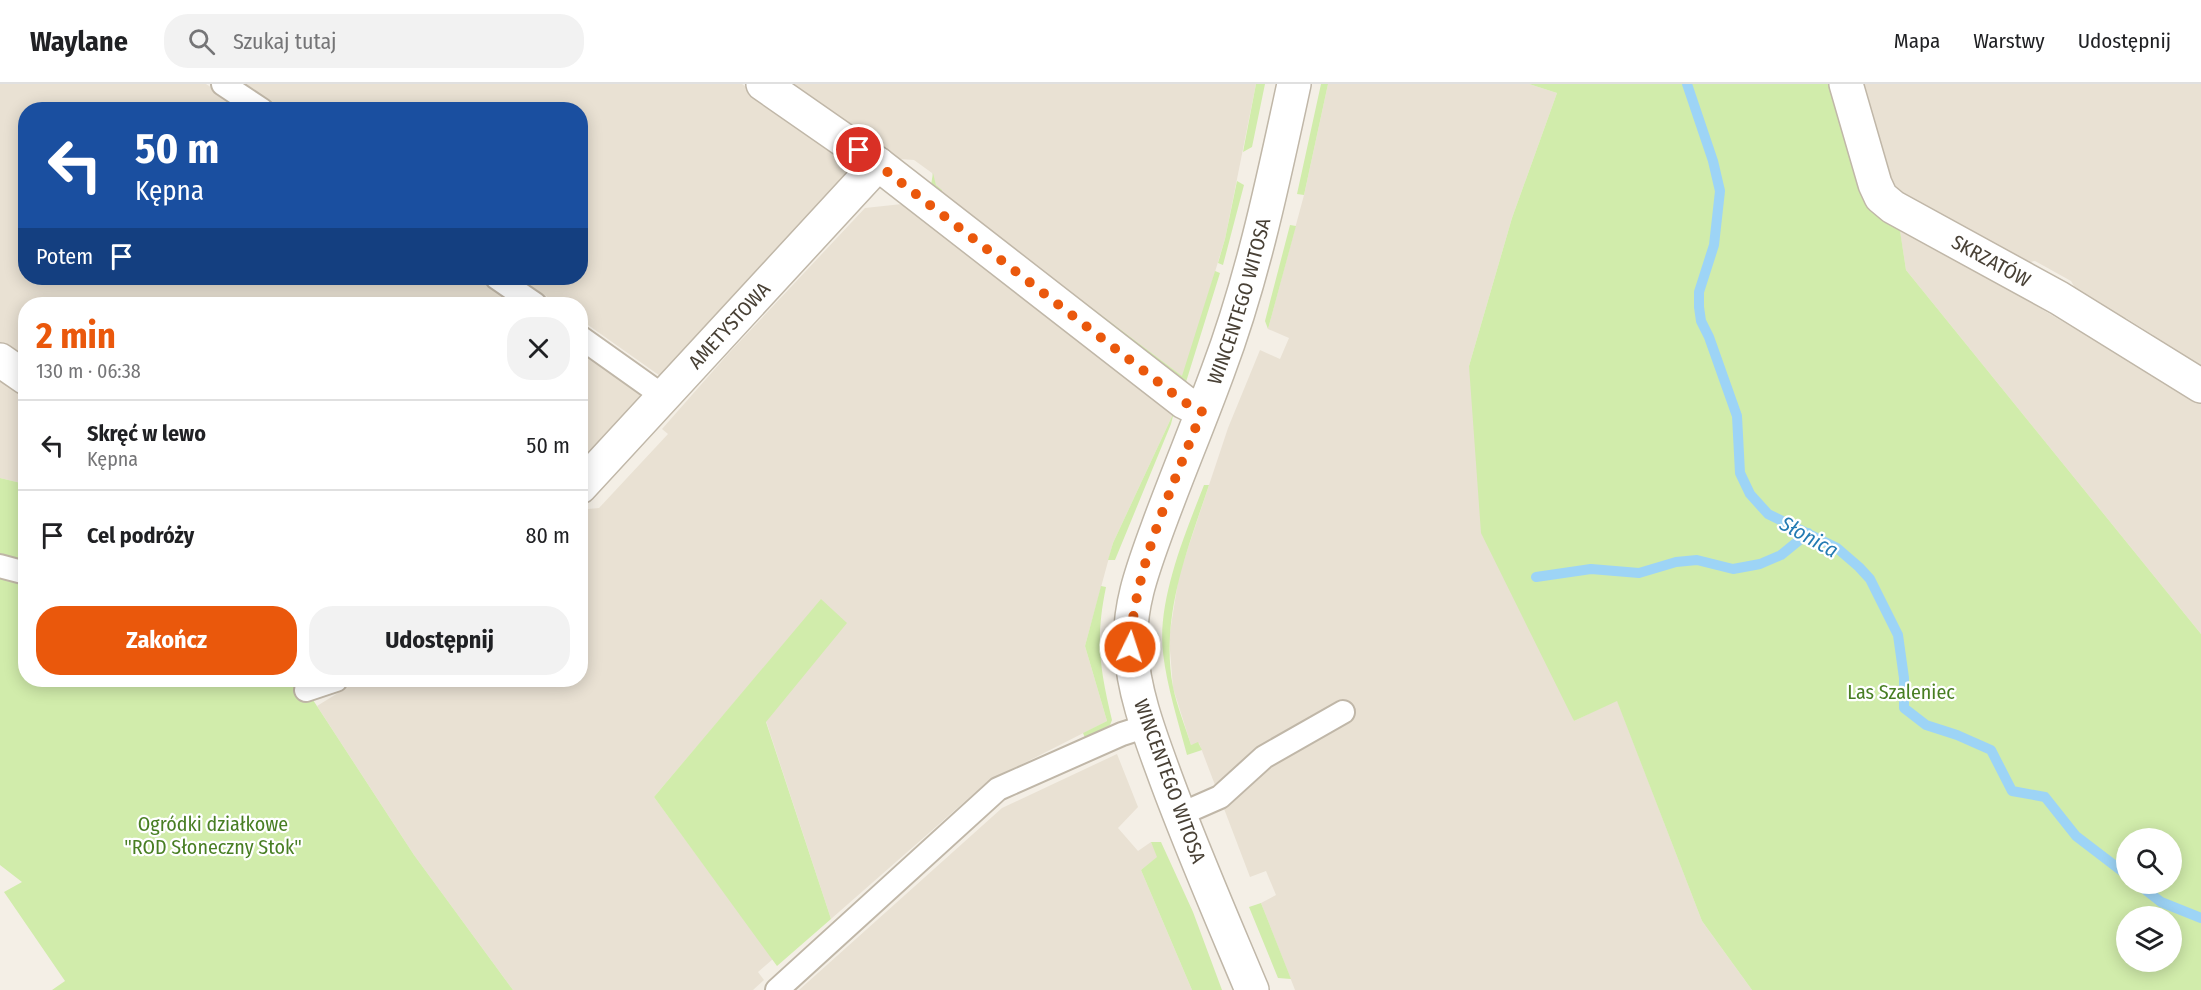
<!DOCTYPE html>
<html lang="pl">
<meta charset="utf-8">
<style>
body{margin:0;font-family:"Fira Sans Condensed",sans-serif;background:#f2f2f2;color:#202124;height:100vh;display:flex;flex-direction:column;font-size:22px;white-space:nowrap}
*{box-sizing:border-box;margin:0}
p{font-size:20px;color:#757577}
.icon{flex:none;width:33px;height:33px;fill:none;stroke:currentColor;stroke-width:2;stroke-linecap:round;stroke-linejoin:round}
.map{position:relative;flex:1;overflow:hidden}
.sheet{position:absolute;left:18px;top:213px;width:570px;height:390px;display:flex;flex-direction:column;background:#fff;border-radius:24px;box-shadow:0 3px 15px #0003}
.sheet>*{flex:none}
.guide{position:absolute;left:18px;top:18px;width:570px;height:183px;border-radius:24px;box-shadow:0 3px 15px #0003;background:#1a4fa0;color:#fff;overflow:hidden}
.tools{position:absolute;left:2116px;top:744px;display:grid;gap:12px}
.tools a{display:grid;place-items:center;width:66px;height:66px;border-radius:50%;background:#fff;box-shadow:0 3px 15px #0003;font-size:30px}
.pin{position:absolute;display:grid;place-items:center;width:51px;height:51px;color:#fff;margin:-26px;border:3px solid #fff;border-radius:50%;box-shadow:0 2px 6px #0007}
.me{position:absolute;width:66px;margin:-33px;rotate:4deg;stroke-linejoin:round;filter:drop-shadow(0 0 4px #0008)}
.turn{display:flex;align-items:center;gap:21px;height:126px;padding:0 18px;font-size:27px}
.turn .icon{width:78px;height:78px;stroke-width:2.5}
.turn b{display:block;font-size:42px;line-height:51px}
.then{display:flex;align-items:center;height:57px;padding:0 18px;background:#0003;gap:12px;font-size:22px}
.round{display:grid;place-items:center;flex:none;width:63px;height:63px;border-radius:24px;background:#f2f2f2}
.head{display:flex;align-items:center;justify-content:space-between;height:102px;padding:0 18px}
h1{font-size:36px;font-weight:700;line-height:45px;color:#ea580c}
.cta{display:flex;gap:12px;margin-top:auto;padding:12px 18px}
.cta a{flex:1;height:69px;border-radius:24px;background:#ea580c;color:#fff;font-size:24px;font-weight:700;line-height:69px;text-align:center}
.cta a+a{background:#f2f2f2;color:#202124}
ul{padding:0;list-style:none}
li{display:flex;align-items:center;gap:18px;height:90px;padding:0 18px;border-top:2px solid #e0e0e0}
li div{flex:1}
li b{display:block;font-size:22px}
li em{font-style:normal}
header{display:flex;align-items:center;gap:36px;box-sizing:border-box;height:84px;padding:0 30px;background:#fff;border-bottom:2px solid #e0e0e0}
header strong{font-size:28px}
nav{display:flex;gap:33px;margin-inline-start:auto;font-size:21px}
.search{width:420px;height:54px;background:#f2f2f2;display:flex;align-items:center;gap:15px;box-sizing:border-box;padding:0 21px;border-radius:24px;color:#757577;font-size:22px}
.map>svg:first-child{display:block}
</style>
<header>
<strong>Waylane</strong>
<div class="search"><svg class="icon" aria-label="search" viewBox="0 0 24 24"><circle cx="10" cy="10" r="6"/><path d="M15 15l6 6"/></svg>Szukaj tutaj</div>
<nav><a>Mapa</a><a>Warstwy</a><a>Udostępnij</a></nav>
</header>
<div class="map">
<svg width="2201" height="906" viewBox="0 0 2201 906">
<rect width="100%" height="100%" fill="#f4efe6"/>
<path fill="#e9e1d3" d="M 0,0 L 206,0 L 244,25 L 26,26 L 26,194 L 484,194 L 522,220 L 26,220 L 25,277 L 0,260 Z
M 243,0 L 742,0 L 843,70 L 849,90 L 663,294 L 581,236 L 580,220 L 558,220 L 519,194 L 580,194 L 580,26 L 280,25 Z
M 789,0 L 1256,0 L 1225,155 L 1183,293 L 942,111 L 936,101 L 932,89 L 914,76 L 899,75 Z
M 1328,0 L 1529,0 L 1557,9 L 1512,134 L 1469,282 L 1574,637 L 1617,616 L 1702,837 L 1752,906 L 1295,906 L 1261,819 L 1276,811 L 1266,787 L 1250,793 L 1199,659 L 1191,661 L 1173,604 L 1169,554 L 1179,491 L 1228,344 L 1260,266 L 1280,275 L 1289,254 L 1268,245 L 1304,111 Z
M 1858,0 L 2201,0 L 2201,286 L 2154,258 L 2153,251 L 2126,234 L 2118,237 L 2081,215 L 2071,197 L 2035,177 L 2020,180 L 1892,104 Z
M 902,120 L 1174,328 L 1113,459 L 1085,562 L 1107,637 L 987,698 L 831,835 L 766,637 L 846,539 L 821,516 L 654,713 L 773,875 L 758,888 L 764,896 L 753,906 L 513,906 L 414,771 L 317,622 L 359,596 L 580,596 L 580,447 L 587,440 L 588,425 L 599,424 L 668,350 L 662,345 L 728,270 L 865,124 Z
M 1899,141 L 2201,319 L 2201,550 L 1906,186 Z
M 581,262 L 650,311 L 581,385 Z
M 0,297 L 25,314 L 25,400 L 0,394 Z
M 1117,670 L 1138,723 L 1118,744 L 1138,767 L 1151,758 L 1158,773 L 1141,786 L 1192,906 L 799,906 L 1002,724 Z"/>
<path fill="#d1ecab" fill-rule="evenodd" d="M 1256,0 L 1265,0 L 1252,63 L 1243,68 Z
M 1321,0 L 1328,0 L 1304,111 L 1297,110 Z
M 1529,0 L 1834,0 L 1899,140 L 1906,186 L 2201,550 L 2201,906 L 1752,906 L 1702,837 L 1617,617 L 1574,637 L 1481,449 L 1469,282 L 1512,134 L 1557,9 ZM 2127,754 L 2172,754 L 2172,800 L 2127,800 ZM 2127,832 L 2172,832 L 2172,878 L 2127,878 Z
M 933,89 L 936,101 L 942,106 L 942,111 L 1182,292 L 1215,187 L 1220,189 L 1186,298 L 1178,299 L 1169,296 L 940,115 L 931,101 Z
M 1237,97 L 1244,101 L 1223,181 L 1218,179 L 1225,155 Z
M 1290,141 L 1296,142 L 1268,245 L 1265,237 Z
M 1174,328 L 1171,340 L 1115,476 L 1108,476 L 1113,459 Z
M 0,394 L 25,400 L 26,596 L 300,596 L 414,771 L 513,906 L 52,906 L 65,897 L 4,808 L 22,798 L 0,781 Z
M 1204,401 L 1209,401 C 1187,467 1160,533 1173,603 C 1177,622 1185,642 1191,661 L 1198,658 L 1202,666 L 1187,671 C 1178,637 1167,603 1163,569 C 1157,516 1185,450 1204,401 Z
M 1101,502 L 1106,503 C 1095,556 1100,585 1112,636 L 1110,641 L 1085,654 L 1083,649 L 1107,637 L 1085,562 Z
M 821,515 L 847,539 L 766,638 L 831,835 L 777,882 L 654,713 Z
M 1151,758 L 1161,758 L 1193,828 L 1222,906 L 1192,906 L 1141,786 L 1157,773 Z
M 1261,819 L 1291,895 L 1278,894 L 1249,823 Z"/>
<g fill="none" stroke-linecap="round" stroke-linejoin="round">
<path stroke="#9dd4f6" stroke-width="10" d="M 1687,0 L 1713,77 L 1720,107 L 1714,161 L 1699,208 L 1699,223 L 1701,237 L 1709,253 L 1737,332 L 1740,389 L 1750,410 L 1768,430 L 1837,464 L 1859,483 L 1870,495 L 1898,551 L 1904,594 L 1904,624 L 1926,641 L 1957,651 L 1991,666 L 2012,707 L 2045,713 L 2076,752 L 2127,791
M 1536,493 L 1591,485 L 1639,489 L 1676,478 L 1697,476 L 1733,485 L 1744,483 L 1760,480 L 1781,471 L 1808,449
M 2138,800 L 2161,818 L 2201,834"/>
<defs>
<path id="service" d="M 223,0 L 262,26
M 497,194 L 535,220
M 580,253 L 663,312
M 0,482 L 26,489
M 306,606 L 336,596
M 1179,731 L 1220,713 L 1264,673 L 1343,628
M 777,906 L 998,705 L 1122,650 L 1147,642"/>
<g id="minor">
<path d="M 763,0 L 878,80 L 1184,318 L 1202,327"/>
<path id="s1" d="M 1846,0 L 1875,100 L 1881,113 L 1893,123 L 2059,214 L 2201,302"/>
<path d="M 0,276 L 26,294"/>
<path id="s2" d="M 580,403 L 878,80"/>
</g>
<g id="tertiary">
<path id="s3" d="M 1252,906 C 1221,832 1189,759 1162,684 C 1148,646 1133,605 1131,564 C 1128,522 1144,482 1158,443 C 1177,391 1199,339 1218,287 C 1253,194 1273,97 1294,0"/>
</g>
</defs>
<use href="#service" stroke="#c0b7a8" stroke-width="26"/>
<use href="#minor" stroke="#c0b7a8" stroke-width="36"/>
<use href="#tertiary" stroke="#c0b7a8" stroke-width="36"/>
<use href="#service" stroke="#fff" stroke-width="22"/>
<use href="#minor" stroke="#fff" stroke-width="33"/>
<use href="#tertiary" stroke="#fff" stroke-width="33"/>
</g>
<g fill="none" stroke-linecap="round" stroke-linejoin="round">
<path stroke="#ea580c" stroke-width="10" stroke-dasharray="0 18" d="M 859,66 L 1184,318 L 1202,327 C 1173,403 1135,481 1130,563"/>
</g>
<g text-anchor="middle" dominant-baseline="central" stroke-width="4.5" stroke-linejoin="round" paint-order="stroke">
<g font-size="20" fill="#484035" stroke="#fff">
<text stroke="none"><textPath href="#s1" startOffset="246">SKRZATÓW</textPath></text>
<text stroke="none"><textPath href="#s3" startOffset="729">WINCENTEGO WITOSA</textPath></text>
<text stroke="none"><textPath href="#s2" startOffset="220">AMETYSTOWA</textPath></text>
<text transform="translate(1170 697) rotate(70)">WINCENTEGO WITOSA</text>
</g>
<g font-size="20" fill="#487e23" stroke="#fff">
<text x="1901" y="608">Las Szaleniec</text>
<text x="213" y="740">Ogródki działkowe<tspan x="213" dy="23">"ROD Słoneczny Stok"</tspan></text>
</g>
<g font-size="21" font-style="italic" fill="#247bb3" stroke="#fff">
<text transform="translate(1809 453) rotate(29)">Słonica</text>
</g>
</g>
</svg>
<div class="tools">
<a><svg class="icon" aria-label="search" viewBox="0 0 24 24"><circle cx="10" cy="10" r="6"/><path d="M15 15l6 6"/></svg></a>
<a><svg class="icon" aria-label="layers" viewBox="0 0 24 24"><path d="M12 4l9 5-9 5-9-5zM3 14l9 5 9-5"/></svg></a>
</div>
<div class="pin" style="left:859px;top:66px;background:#d93025"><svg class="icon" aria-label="arrive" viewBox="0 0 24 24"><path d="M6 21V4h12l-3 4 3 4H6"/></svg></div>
<svg class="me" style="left:1130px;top:563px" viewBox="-20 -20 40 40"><circle r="17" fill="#ea580c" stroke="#fff" stroke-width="3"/><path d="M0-11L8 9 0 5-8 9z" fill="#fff"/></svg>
<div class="guide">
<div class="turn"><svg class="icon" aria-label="left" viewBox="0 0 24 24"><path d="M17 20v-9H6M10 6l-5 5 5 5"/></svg><div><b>50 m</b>Kępna</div></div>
<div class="then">Potem<svg class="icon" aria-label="arrive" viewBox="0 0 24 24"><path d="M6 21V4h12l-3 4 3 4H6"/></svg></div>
</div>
<section class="sheet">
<div class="head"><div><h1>2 min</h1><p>130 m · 06:38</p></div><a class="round"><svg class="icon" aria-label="close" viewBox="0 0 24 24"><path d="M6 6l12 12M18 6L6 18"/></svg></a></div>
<ul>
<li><svg class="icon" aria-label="left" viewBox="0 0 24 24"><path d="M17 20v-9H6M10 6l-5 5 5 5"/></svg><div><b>Skręć w lewo</b><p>Kępna</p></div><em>50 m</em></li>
<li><svg class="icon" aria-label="arrive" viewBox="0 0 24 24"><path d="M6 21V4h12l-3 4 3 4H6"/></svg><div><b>Cel podróży</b></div><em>80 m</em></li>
</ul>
<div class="cta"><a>Zakończ</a><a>Udostępnij</a></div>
</section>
</div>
